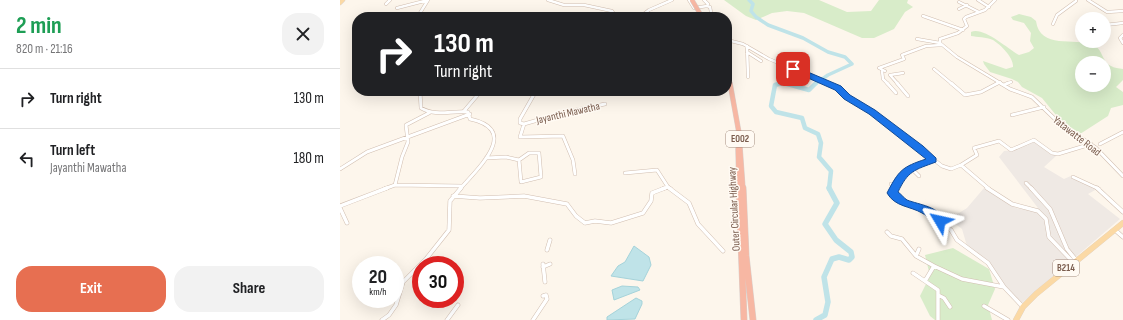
<!DOCTYPE html>
<meta charset="utf-8">
<style>
body{margin:0;font-family:"Sofia Sans Condensed",sans-serif;background:#f2f2f2;color:#202124;height:100vh;display:flex;flex-direction:column;font-size:15px;white-space:nowrap}
*{box-sizing:border-box;margin:0}
p{font-size:13px;color:#757577}
.icon{flex:none;width:22px;height:22px;fill:none;stroke:currentColor;stroke-width:2;stroke-linecap:round;stroke-linejoin:round}
.map{position:relative;flex:1;overflow:hidden}
.side{display:flex;flex-direction:column;background:#fff;width:340px}
.side>*{flex:none}
.top-card{position:absolute;left:12px;top:12px;width:380px;height:84px;border-radius:16px;box-shadow:0 4px 16px #0002;background:#202124;color:#fff;overflow:hidden}
.controls{position:absolute;left:735px;top:12px;display:grid;gap:8px}
.controls a{display:grid;place-items:center;width:36px;height:36px;border-radius:50%;background:#fff;box-shadow:0 4px 16px #0002;font-size:20px}
.speed{position:absolute;left:12px;top:256px;display:flex;gap:8px;font-size:20px;font-weight:700;text-align:center}
.speed>*{display:grid;place-content:center;width:52px;height:52px;border-radius:50%;background:#fff;box-shadow:0 4px 16px #0002;line-height:1}
.speed small{font-size:10px;font-weight:400}
.speed .limit{border:6px solid #d22;background:#fff;color:#111}
.pin{position:absolute;display:grid;place-items:center;width:34px;height:34px;color:#fff;margin:-17px;border-radius:8px;box-shadow:0 2px 6px #0006}
.me{position:absolute;width:44px;margin:-22px;rotate:306deg;stroke-linejoin:round;filter:drop-shadow(0 0 3px #0008)}
.turn{display:flex;align-items:center;gap:14px;height:84px;padding:0 16px;font-size:18px}
.turn .icon{width:52px;height:52px;stroke-width:2.5}
.turn b{display:block;font-size:28px;line-height:34px}
.round{display:grid;place-items:center;flex:none;width:42px;height:42px;border-radius:16px;background:#f2f2f2}
.summary{display:flex;align-items:center;justify-content:space-between;height:68px;padding:0 16px}
h1{font-size:24px;font-weight:700;line-height:30px;color:#1e9e55}
.cta{display:flex;gap:8px;margin-top:auto;padding:8px 16px}
.cta a{flex:1;height:46px;border-radius:16px;background:#e76f51;color:#fff;font-size:16px;font-weight:700;line-height:46px;text-align:center}
.cta a+a{background:#f2f2f2;color:#202124}
ul{padding:0;list-style:none}
li{display:flex;align-items:center;gap:12px;height:60px;padding:0 16px;border-top:1px solid #e0e0e0}
li div{flex:1}
li b{display:block;font-size:15px}
li em{font-style:normal}
main{display:flex;flex:1;min-height:0}
.map>svg:first-child{display:block}
</style>
<main>
<section class="side">
<div class="summary"><div><h1>2 min</h1><p>820 m · 21:16</p></div><a class="round"><svg class="icon" aria-label="close" viewBox="0 0 24 24"><path d="M6 6l12 12M18 6L6 18"/></svg></a></div>
<ul>
<li><svg class="icon" aria-label="right" viewBox="0 0 24 24"><path d="M7 20v-9h11M14 6l5 5-5 5"/></svg><div><b>Turn right</b></div><em>130 m</em></li>
<li><svg class="icon" aria-label="left" viewBox="0 0 24 24"><path d="M17 20v-9H6M10 6l-5 5 5 5"/></svg><div><b>Turn left</b><p>Jayanthi Mawatha</p></div><em>180 m</em></li>
</ul>
<div class="cta"><a>Exit</a><a>Share</a></div>
</section>
<div class="map">
<svg width="783" height="320" viewBox="0 0 783 320">
<rect width="100%" height="100%" fill="#fdf6ec"/>
<path fill="#efe9e4" d="M 695,139 L 716,156 L 704,167 L 724,179 L 733,175 L 753,186 L 757,189 L 748,194 L 780,219 L 682,303 L 665,287 L 646,259 L 627,246 L 622,229 L 609,219 L 627,208 L 644,188 L 676,208 L 693,211 L 698,208 L 659,157 L 664,151 L 674,150 Z"/>
<path fill="#d8ecc9" fill-rule="evenodd" d="M 384,0 L 479,0 L 507,12 L 531,11 L 539,0 L 568,0 L 567,3 L 573,7 L 565,12 L 554,29 L 534,38 L 522,38 L 464,13 L 447,11 L 432,13 L 416,20 L 406,16 Z
M 679,14 L 691,17 L 696,21 C 700,50 734,37 754,45 C 763,50 762,62 771,66 C 774,68 779,68 783,69 L 783,80 L 776,87 L 783,92 L 783,105 L 771,108 L 768,116 L 740,134 L 720,120 L 702,98 L 682,87 L 678,82 L 672,79 L 650,72 L 644,64 L 643,61 L 666,69 L 673,67 C 674,58 661,45 653,40 C 646,37 637,37 631,36 L 631,32 C 643,26 668,49 679,55 L 689,52 L 694,48 L 690,41 L 691,33 L 684,23 L 673,20 L 671,17 ZM 742,63 L 764,63 L 764,85 L 742,85 Z
M 613,248 L 649,269 L 655,289 L 648,305 L 652,320 L 595,320 L 590,316 L 580,296 L 590,276 L 585,255 Z"/>
<path fill="#bfe3e8" stroke="#a5d3da" d="M 294,246 L 309,257 L 311,265 L 303,281 L 271,276 L 278,266 L 285,262 Z
M 282,286 L 298,287 L 300,290 L 274,300 L 272,290 Z
M 296,298 L 302,301 L 302,304 L 295,319 L 267,320 L 267,317 Z"/>
<g fill="none" stroke-linecap="round" stroke-linejoin="round">
<path stroke="#bfe3e8" stroke-width="3.5" d="M 409,0 L 413,4 L 411,11 L 416,17 L 428,25 L 463,38 L 488,52 L 505,57 L 512,64 L 488,75 L 475,84
M 438,84 L 448,84"/>
<path stroke="#bfe3e8" stroke-width="4.5" d="M 442,83 L 435,85 L 431,106 L 436,112 L 462,118 L 465,128 L 478,134 L 481,143 L 479,157 L 491,171 L 489,189
M 444,83 L 469,90 L 476,83"/>
<path stroke="#bfe3e8" stroke-width="5.5" d="M 476,320 L 485,315 L 488,302 L 484,277 L 492,259 L 499,257 L 509,260 L 512,257 L 511,252 L 496,240 L 485,224 L 497,203 L 489,188"/>
<defs>
<path id="minor-far2" d="M 208,0 L 224,5 L 244,5 L 272,11 L 276,17
M 349,0 L 354,8 L 367,6
M 364,0 L 368,4 L 367,6 L 370,7 L 372,17
M 638,0 L 649,7
M 655,0 L 645,10 L 626,17 L 624,19 L 627,26 L 618,33 L 600,39 L 600,43 L 617,57 L 662,84
M 748,0 L 767,12 L 783,11
M 619,2 L 639,12
M 46,4 L 50,0
M 57,8 L 88,0
M 619,9 L 627,5
M 583,16 L 623,30
M 80,17 L 80,13 L 88,0
M 300,17 L 309,10 L 332,0
M 713,24 L 717,15 L 736,1
M 765,25 L 783,23
M 783,35 L 780,38 L 783,43
M 577,39 L 600,43
M 387,40 L 403,44 L 429,59 L 489,84
M 407,46 L 408,77
M 407,52 L 421,61
M 594,69 L 612,84
M 542,71 L 543,79 L 548,84
M 545,71 L 539,68 L 564,59 L 562,55 L 586,46 L 602,45
M 550,75 L 558,84
M 550,75 L 563,73
M 656,84 L 660,82
M 666,84 L 671,82"/>
<path id="minor-far1" d="M 487,83 L 498,88 L 507,97 L 532,112 L 602,166 L 611,169 L 621,165 L 649,189
M 547,83 L 556,93
M 557,83 L 568,96
M 611,83 L 625,95 L 641,92 L 658,83
M 660,83 L 670,89 L 692,97 L 719,123 L 756,148 L 783,176
M 664,85 L 668,83
M 80,91 L 81,108 C 96,117 112,110 128,112 L 130,119 C 181,130 138,168 120,189
M 196,91 L 180,119 L 180,123 L 184,124 L 226,112 L 265,104
M 124,111 L 141,91
M 672,115 L 704,107
M 184,124 L 180,137 L 223,136 L 233,160 L 235,174
M 760,144 L 783,132
M 189,153 L 199,153 L 201,177 L 181,182 L 179,160 Z
M 146,158 L 166,157 L 179,160
M 621,165 L 637,155 L 634,148 L 659,141 L 671,150 L 694,140 L 712,153 L 718,154 L 751,144
M 0,169 L 27,152 L 130,114
M 285,173 L 317,170 L 328,187
M 579,176 L 571,168 L 593,160
M 733,177 L 759,189
M 686,183 L 692,189
M 551,184 L 556,184 L 562,173 L 571,168
M 55,185 L 62,157 L 68,142 L 66,125 L 89,113
M 44,189 L 55,185 L 122,186
M 322,189 L 328,187 L 331,189
M 553,189 L 556,184"/>
<path id="minor" d="M 329,188 L 349,203 L 358,224 L 383,251
M 554,188 L 553,195 L 567,204 L 586,210 L 611,230 L 617,240 L 648,263 L 664,287
M 647,188 L 672,204 L 698,211 L 706,219 L 709,237 L 733,262
M 691,188 L 710,209 L 727,249 L 736,260
M 757,188 L 783,212
M 113,196 L 140,198 L 184,196 L 227,204 L 236,216 L 245,223 L 255,221 L 271,223 L 303,213 L 311,201 L 312,193 L 325,188
M 0,206 L 47,188
M 0,208 L 7,223
M 775,230 L 783,237
M 547,232 L 551,236 L 562,239 L 576,256 L 594,266 L 585,281
M 207,250 L 210,240
M 576,256 L 579,249
M 203,264 L 205,282
M 594,266 L 622,279 L 664,287 L 683,307
M 203,267 L 210,264
M 573,273 L 598,290 L 598,295 L 604,298 L 610,307
M 598,295 L 598,320
M 644,306 L 668,320
M 42,320 L 49,315 L 56,305 L 63,282 L 86,259 L 109,230 L 110,201 L 121,188
M 107,320 L 118,305
M 193,320 L 207,299 L 206,295 L 203,296"/>
<path id="primary-far1" d="M 0,3 L 3,0"/>
<path id="primary" d="M 676,320 L 683,307 L 696,294 L 783,223"/>
<path id="motorway-far2" d="M 387,73 L 390,84"/>
<path id="motorway-far1" d="M 390,83 L 399,133 L 403,189
M 398,149 L 399,189"/>
<path id="motorway" d="M 399,188 L 404,320
M 403,188 L 406,256 L 413,320"/>
</defs>
<use href="#minor-far2" stroke="#d1beb0" stroke-width="3.5"/>
<use href="#minor-far1" stroke="#d1beb0" stroke-width="4"/>
<use href="#minor" stroke="#d1beb0" stroke-width="4.5"/>
<use href="#primary-far1" stroke="#dad1cd" stroke-width="4.5"/>
<use href="#primary" stroke="#dad1cd" stroke-width="6"/>
<use href="#motorway-far2" stroke="#dad1cd" stroke-width="5"/>
<use href="#motorway-far1" stroke="#dad1cd" stroke-width="5.5"/>
<use href="#motorway" stroke="#dad1cd" stroke-width="7"/>
<use href="#minor-far2" stroke="#fff" stroke-width="2.5"/>
<use href="#minor-far1" stroke="#fff" stroke-width="3"/>
<use href="#minor" stroke="#fff" stroke-width="3.5"/>
<use href="#primary-far1" stroke="#fbd9a5" stroke-width="3.5"/>
<use href="#primary" stroke="#fbd9a5" stroke-width="5.5"/>
<use href="#motorway-far2" stroke="#f7b7a3" stroke-width="4"/>
<use href="#motorway-far1" stroke="#f7b7a3" stroke-width="4.5"/>
<use href="#motorway" stroke="#f7b7a3" stroke-width="6"/>
<defs>
<path id="motorway-bridge" d="M 352,0 L 362,17"/>
</defs>
<use href="#motorway-bridge" stroke="#dad1cd" stroke-width="5" stroke-linecap="butt"/>
<use href="#motorway-bridge" stroke="#f7b7a3" stroke-width="4"/>
</g>
<path fill="#1a73e8" stroke="#114b97" d="M 450,67 L 456,67 L 501,86 L 510,95 L 535,110 L 583,146 L 596,158 L 596,162 C 574,170 568,171 558,192 C 561,194 564,198 567,200 C 580,205 598,206 605,221 L 604,224 C 595,227 590,217 582,213 C 570,206 555,207 547,193 C 559,170 562,167 586,159 L 529,114 L 504,99 L 495,90 L 450,70 Z"/>
<g text-anchor="middle" dominant-baseline="central" stroke-width="3" stroke-linejoin="round" paint-order="stroke">
<g fill="#fffaf3" stroke="#a28b7f" stroke-width="1">
<rect x="386" y="131" width="28" height="16" rx="3"/>
<rect x="713" y="260" width="26" height="16" rx="3"/>
</g>
<g font-size="10" font-weight="bold" fill="#7a5c4d">
<text x="400" y="139">E002</text>
<text x="726" y="268">B214</text>
</g>
<g font-size="11" fill="#7a5c4d" stroke="#fffaf3">
<text transform="translate(228 113) rotate(-13)">Jayanthi Mawatha</text>
<text transform="translate(737 136) rotate(38)">Yatawatte Road</text>
<text transform="translate(394 209) rotate(-93)">Outer Circular Highway</text>
</g>
</g>
</svg>
<div class="controls">
<a>+</a>
<a>−</a>
</div>
<div class="speed"><div>20<small>km/h</small></div><div class="limit">30</div></div>
<div class="pin" style="left:453px;top:69px;background:#d93025"><svg class="icon" aria-label="arrive" viewBox="0 0 24 24"><path d="M6 21V4h12l-3 4 3 4H6"/></svg></div>
<svg class="me" style="left:600px;top:221px" viewBox="-20 -20 40 40"><path d="M0-17L14 15 0 8-14 15z" fill="#1a73e8" stroke="#fff" stroke-width="4"/></svg>
<div class="top-card">
<div class="turn"><svg class="icon" aria-label="right" viewBox="0 0 24 24"><path d="M7 20v-9h11M14 6l5 5-5 5"/></svg><div><b>130 m</b>Turn right</div></div>
</div>
</div>
</main>
